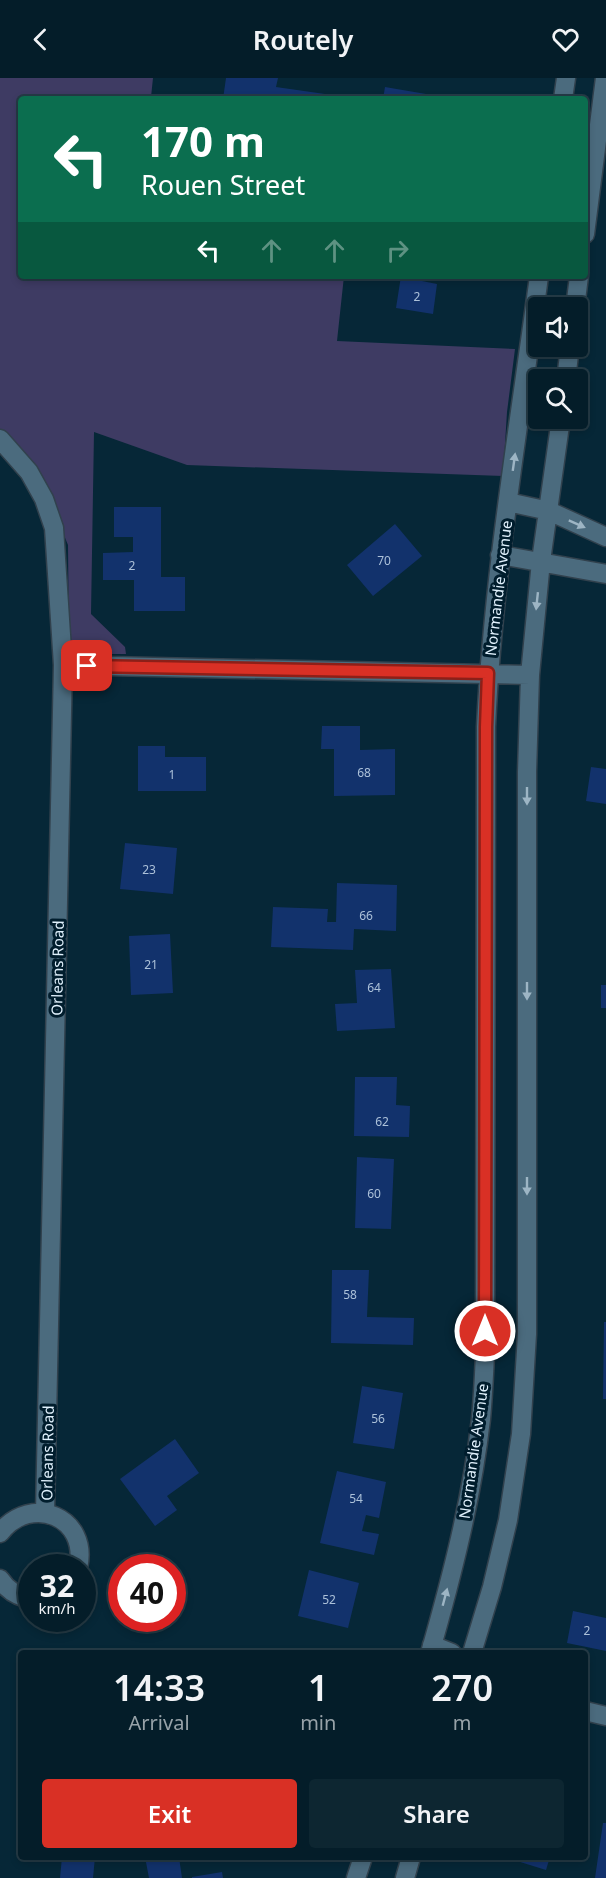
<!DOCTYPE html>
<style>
body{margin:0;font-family:"Noto Sans",sans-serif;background:#0d2631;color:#f1f3f6;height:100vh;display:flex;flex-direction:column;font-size:22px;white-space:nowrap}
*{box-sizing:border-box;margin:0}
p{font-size:20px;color:#97a2a8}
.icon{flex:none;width:33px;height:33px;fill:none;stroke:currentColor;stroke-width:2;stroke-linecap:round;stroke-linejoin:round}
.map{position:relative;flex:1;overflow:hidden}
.drawer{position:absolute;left:18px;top:1572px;width:570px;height:210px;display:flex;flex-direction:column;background:#041d29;border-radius:6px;box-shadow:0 3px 9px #0003,0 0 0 2px #253b46}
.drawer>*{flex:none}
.hud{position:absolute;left:18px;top:18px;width:570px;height:183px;border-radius:6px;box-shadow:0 3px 9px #0003,0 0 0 2px #253b46;background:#0b6e4f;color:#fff;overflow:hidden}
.fabs{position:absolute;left:528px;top:219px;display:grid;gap:12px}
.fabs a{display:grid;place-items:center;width:60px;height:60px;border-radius:6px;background:#041d29;box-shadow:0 3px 9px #0003,0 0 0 2px #253b46;font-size:30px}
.speed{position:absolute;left:18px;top:1476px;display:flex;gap:12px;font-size:30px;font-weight:700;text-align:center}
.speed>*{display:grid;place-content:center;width:78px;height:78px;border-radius:50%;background:#041d29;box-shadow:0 3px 9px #0003,0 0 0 2px #253b46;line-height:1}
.speed small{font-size:15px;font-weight:400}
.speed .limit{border:9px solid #d22;background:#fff;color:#111}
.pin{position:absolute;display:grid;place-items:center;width:51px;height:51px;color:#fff;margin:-26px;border-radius:12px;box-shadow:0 3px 9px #0006}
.me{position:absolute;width:66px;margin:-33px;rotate:0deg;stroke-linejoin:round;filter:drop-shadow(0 0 4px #0008)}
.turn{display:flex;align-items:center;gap:21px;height:126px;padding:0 24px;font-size:27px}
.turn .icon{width:78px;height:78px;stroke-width:2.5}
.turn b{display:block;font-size:42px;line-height:51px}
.lanes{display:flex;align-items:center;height:57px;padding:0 24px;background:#0003;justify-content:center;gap:30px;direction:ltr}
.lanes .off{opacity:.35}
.eta{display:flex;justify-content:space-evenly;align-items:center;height:102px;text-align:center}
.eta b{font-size:36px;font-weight:600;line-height:42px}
.button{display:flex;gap:12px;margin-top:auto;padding:12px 24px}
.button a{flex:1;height:69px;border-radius:6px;background:#d93025;color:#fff;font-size:24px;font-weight:600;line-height:69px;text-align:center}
.button a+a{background:#0d2631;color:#f1f3f6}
header{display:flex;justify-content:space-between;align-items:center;height:78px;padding:0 24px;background:#041d29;font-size:27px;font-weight:600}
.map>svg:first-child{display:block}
</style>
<header><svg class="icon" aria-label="back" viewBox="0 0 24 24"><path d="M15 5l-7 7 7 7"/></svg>Routely<svg class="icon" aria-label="heart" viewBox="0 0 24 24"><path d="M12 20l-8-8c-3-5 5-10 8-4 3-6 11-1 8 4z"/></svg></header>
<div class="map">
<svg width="606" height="1800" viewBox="0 0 606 1800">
<rect width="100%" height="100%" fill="#062737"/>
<path fill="#3e3b63" d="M 0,0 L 153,0 L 151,19 L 157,21 L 21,21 L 21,198 L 344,198 L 337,263 L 515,271 L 507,334 L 503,398 L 187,387 L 94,354 L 91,536 L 125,569 L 126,576 L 69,576 L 68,467 L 47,416 L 0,357 Z"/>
<path fill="#12326c" d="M 226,0 L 278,0 L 276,9 L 325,16 L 324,21 L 223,21 Z
M 385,9 L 426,16 L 425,21 L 383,21 Z
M 401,198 L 417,198 L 417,202 L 437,206 L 433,236 L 396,230 Z
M 114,429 L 161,429 L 161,499 L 185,499 L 185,533 L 134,533 L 134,502 L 103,502 L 103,475 L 133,474 L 133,459 L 114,459 Z
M 395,446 L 422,478 L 373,518 L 347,487 Z
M 322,648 L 360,648 L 360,672 L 395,671 L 395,717 L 334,718 L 334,671 L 321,671 Z
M 138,668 L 165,668 L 165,679 L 206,679 L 206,713 L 138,713 Z
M 591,689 L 606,691 L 606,726 L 586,723 Z
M 125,765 L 177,770 L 173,816 L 120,811 Z
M 337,805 L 397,807 L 396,853 L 354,851 L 353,872 L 271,869 L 273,829 L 328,831 L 327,844 L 336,844 Z
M 170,856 L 173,915 L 131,917 L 129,858 Z
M 391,891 L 395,950 L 337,953 L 335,926 L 357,925 L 355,892 Z
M 601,907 L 606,907 L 606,930 L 601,930 Z
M 355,999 L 397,999 L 396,1027 L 410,1028 L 409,1059 L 354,1058 Z
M 357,1079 L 394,1081 L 391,1151 L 355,1150 Z
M 332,1192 L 369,1192 L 367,1239 L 414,1240 L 413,1267 L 331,1265 Z
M 604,1244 L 606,1244 L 606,1321 L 603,1321 Z
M 362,1308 L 403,1315 L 394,1371 L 353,1365 Z
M 175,1361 L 199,1395 L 167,1418 L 177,1432 L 155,1448 L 120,1401 Z
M 337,1393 L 386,1404 L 379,1440 L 366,1437 L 362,1453 L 379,1456 L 374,1477 L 320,1465 Z
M 309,1492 L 359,1505 L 348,1550 L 298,1538 Z
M 573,1533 L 606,1540 L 606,1573 L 567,1565 Z
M 603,1745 L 606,1745 L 606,1800 L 595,1800 Z
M 62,1779 L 95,1779 L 93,1800 L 60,1800 Z
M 145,1779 L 179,1779 L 182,1800 L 149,1800 Z
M 504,1779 L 550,1779 L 546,1792 Z
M 222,1794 L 223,1800 L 192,1800 L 192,1799 Z"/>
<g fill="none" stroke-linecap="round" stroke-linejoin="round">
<defs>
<path id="minor" d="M 563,21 L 566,0
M 585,156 L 605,0
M 575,230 L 579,198
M 566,302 L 570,268
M 0,361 L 29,394 L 44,421 L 54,450 L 63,587 L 45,1435
M 508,424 L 549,433 L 606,459
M 500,477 L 606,496
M 63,587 L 530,597
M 0,1455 C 31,1415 90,1439 78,1490
M 0,1501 C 7,1512 18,1519 32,1521
M 432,1567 L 452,1575
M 430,1575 C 452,1498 472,1420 481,1341 C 483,1319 484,1298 485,1276 L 486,649 C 493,498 519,348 539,198
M 472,1575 L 492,1509 L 508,1442 L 521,1356 L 527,1256 L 527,694 L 530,597 L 541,483 L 561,340
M 585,1633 L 606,1638
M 356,1800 L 363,1779
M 405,1800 L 411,1779"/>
</defs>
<use href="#minor" stroke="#31414d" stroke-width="21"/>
<use href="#minor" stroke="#4b6b7e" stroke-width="18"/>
</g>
<defs><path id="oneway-solid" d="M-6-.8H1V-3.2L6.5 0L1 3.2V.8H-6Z" transform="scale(1.5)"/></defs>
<g fill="#9db5c4">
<use href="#oneway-solid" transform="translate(514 384) rotate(-82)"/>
<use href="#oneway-solid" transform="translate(577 446) rotate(24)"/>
<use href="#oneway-solid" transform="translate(537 523) rotate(96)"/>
<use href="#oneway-solid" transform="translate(527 718) rotate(90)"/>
<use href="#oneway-solid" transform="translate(527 913) rotate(90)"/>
<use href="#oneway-solid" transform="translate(527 1108) rotate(90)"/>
<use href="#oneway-solid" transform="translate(445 1519) rotate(-75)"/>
</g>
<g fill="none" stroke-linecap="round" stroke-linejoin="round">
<defs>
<path id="route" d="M 87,588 L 488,595 L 486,649 L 485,1253"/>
</defs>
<use href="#route" stroke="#8d1f18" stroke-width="15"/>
<use href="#route" stroke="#d93025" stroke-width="10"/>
</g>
<g text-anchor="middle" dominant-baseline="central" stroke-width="6" stroke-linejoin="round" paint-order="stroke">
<g font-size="12" fill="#acc1d9">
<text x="417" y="218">2</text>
<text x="384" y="482">70</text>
<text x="132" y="487">2</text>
<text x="364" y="694">68</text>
<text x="172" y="696">1</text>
<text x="149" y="791">23</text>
<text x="366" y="837">66</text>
<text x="151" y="886">21</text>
<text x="374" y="909">64</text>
<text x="382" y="1043">62</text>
<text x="374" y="1115">60</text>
<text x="350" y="1216">58</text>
<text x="378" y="1340">56</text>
<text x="356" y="1420">54</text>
<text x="329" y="1521">52</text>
<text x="587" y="1552">2</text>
</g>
<g font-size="15" fill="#e0f1fd" stroke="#001d2d">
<text transform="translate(498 510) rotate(-83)">Normandie Avenue</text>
<text transform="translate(57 890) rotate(-89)">Orleans Road</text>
<text transform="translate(473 1373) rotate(-82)">Normandie Avenue</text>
<text transform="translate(47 1375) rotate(-89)">Orleans Road</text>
</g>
</g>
</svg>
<div class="fabs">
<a><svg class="icon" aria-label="sound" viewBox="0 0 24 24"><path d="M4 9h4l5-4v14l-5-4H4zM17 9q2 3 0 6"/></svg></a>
<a><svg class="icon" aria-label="search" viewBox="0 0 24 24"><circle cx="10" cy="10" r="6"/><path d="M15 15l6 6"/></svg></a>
</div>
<div class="speed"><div>32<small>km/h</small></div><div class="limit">40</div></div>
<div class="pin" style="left:87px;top:588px;background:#d93025"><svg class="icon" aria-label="arrive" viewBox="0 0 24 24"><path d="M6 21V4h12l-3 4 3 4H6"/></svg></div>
<svg class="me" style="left:485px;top:1253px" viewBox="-20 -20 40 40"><circle r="17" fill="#d93025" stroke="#fff" stroke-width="3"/><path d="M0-11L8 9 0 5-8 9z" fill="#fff"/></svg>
<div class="hud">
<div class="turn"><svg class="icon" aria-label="left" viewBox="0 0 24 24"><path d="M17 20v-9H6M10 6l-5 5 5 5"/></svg><div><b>170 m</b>Rouen Street</div></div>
<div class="lanes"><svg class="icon" aria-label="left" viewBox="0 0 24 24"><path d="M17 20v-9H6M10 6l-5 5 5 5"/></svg><svg class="icon off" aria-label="ahead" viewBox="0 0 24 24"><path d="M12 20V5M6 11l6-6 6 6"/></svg><svg class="icon off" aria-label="ahead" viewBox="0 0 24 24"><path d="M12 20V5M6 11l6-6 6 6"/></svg><svg class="icon off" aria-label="right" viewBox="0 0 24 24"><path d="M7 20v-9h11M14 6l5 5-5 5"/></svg></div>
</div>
<section class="drawer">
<div class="eta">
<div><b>14:33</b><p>Arrival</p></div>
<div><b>1</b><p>min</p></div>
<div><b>270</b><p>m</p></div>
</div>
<div class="button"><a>Exit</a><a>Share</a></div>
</section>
</div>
